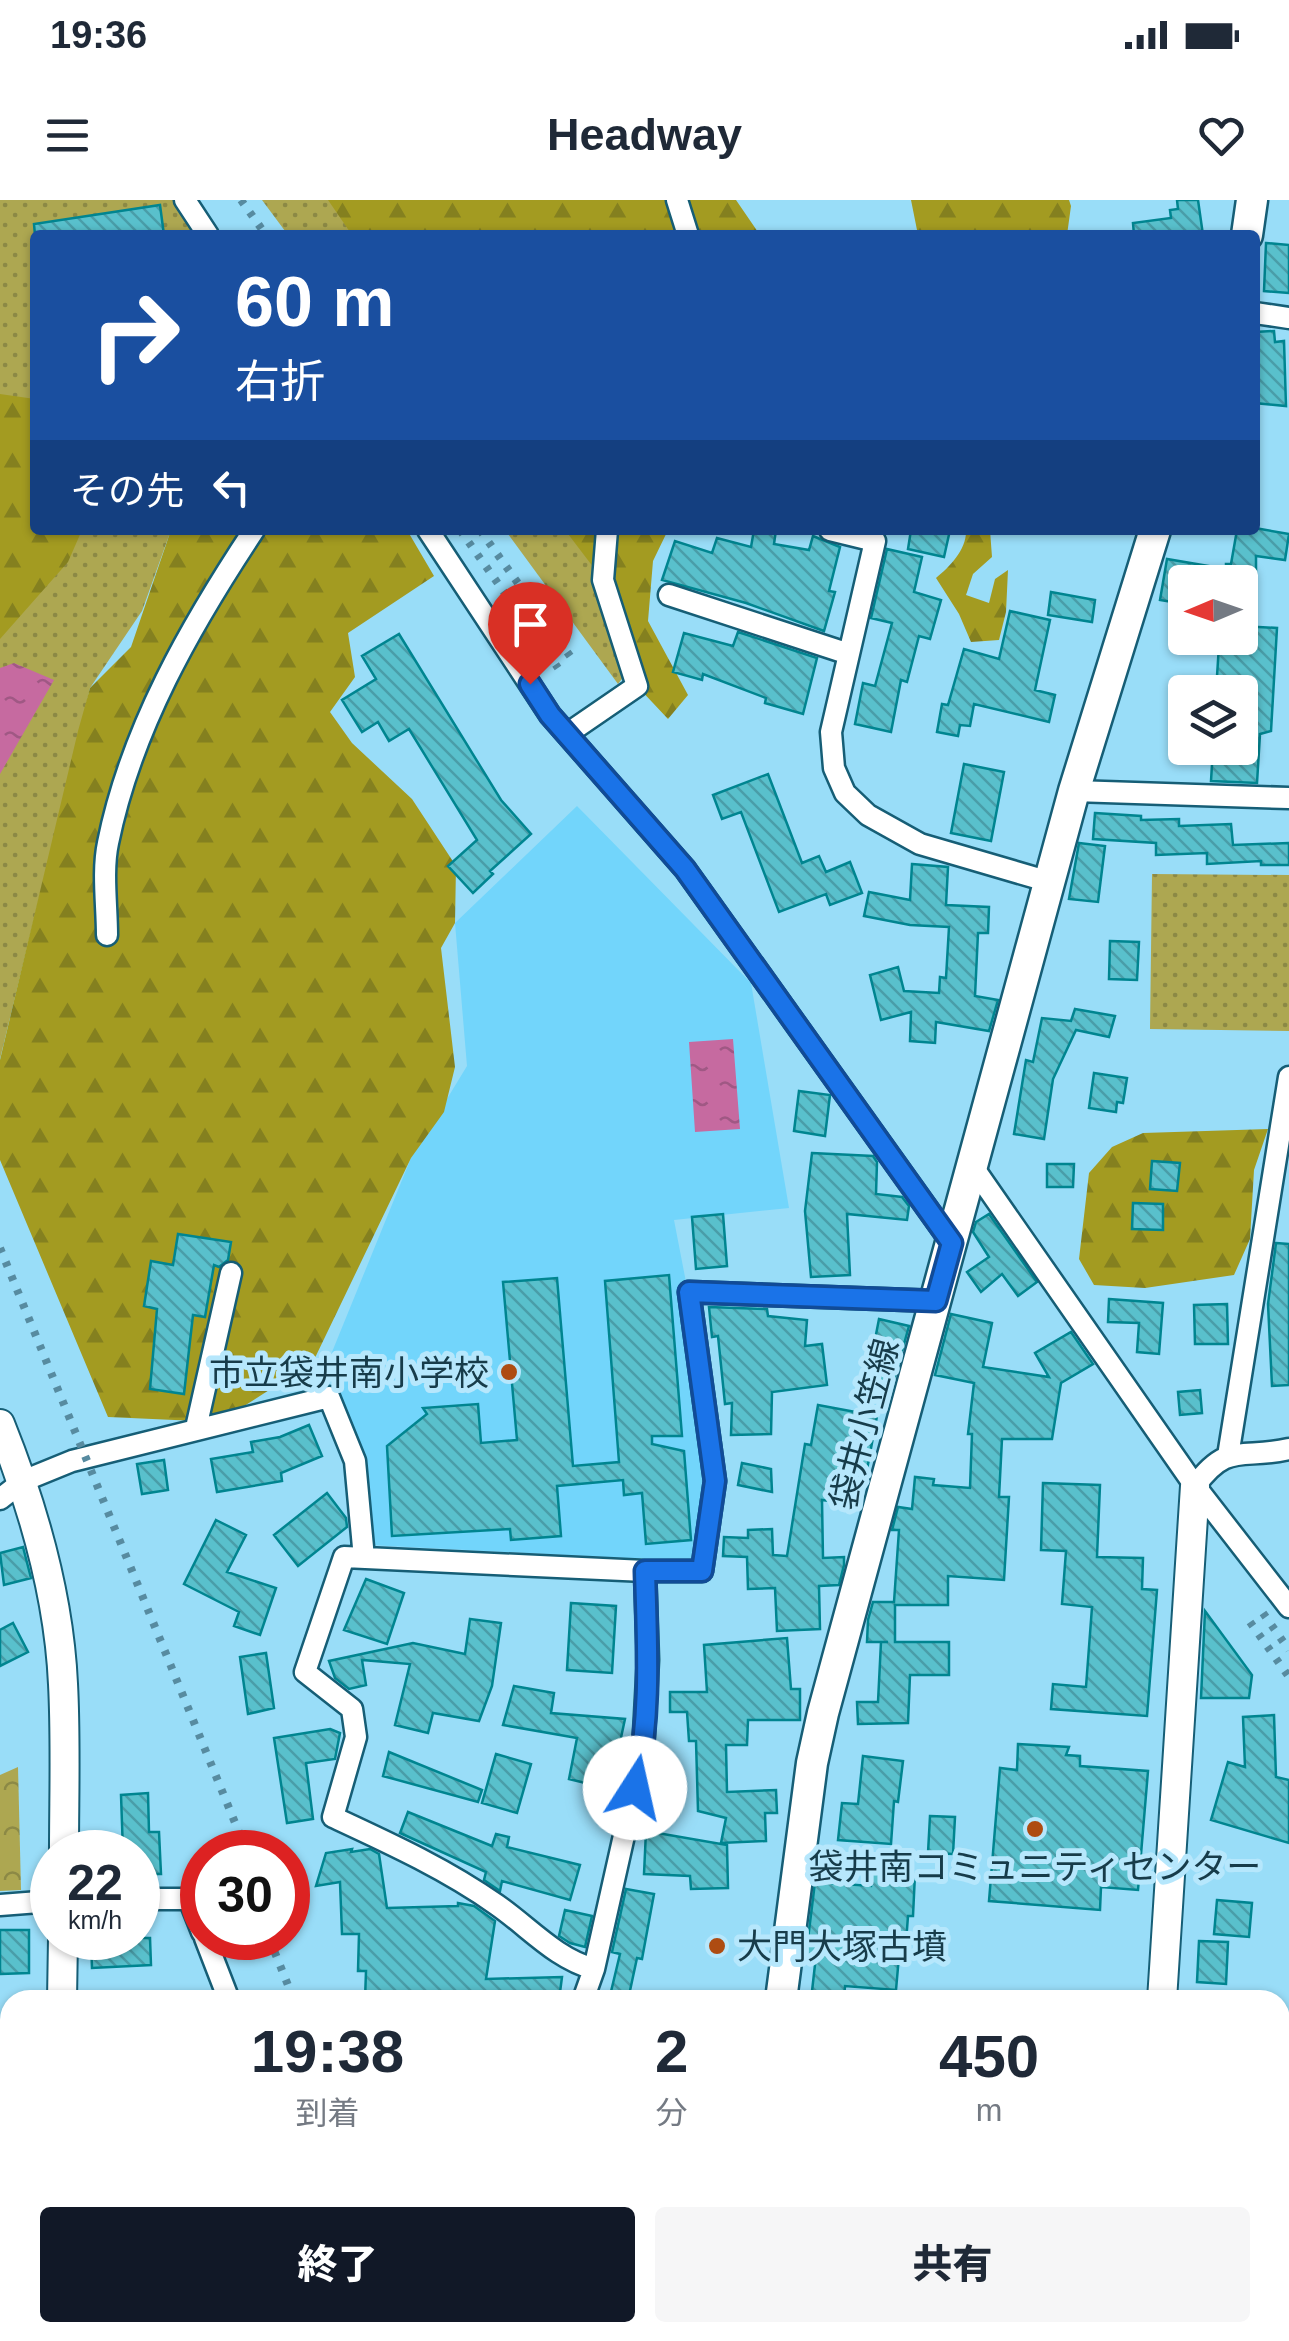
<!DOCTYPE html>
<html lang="ja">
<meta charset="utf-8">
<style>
body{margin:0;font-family:Helvetica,"Noto Sans JP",sans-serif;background:#f6f6f7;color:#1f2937;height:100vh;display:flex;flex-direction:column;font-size:38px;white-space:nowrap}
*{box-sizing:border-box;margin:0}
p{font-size:32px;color:#747a83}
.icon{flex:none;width:55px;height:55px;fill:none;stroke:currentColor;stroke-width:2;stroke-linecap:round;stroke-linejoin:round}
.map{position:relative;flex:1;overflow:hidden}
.panel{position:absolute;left:0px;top:1790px;width:1290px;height:352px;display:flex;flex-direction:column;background:#fff;border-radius:30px 30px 0 0;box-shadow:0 2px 8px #0004}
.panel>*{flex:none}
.guide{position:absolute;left:30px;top:30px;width:1230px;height:305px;border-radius:10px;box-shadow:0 2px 8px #0004;background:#1a4fa0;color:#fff;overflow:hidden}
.needle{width:65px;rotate:268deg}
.controls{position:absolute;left:1168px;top:365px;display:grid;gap:20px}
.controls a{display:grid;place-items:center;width:90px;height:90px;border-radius:10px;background:#fff;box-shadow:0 2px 8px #0004;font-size:50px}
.speed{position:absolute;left:30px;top:1630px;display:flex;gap:20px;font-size:50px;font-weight:700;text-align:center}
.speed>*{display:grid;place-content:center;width:130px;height:130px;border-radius:50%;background:#fff;box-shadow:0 2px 8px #0004;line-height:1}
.speed small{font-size:25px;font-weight:400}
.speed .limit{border:15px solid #d22;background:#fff;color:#111}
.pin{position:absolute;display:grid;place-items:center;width:85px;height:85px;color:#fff;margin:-102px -42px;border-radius:50% 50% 50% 0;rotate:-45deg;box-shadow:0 0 10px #0007}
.pin .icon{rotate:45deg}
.me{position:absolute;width:110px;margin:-55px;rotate:10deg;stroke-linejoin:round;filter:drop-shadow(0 0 8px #0008)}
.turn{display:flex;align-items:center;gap:35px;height:210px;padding:0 40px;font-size:45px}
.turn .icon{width:130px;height:130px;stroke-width:2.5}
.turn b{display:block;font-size:70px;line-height:85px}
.then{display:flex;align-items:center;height:95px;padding:0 40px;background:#0003;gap:20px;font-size:38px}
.eta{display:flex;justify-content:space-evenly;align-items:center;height:170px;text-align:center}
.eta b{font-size:60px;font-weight:800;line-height:70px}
.primary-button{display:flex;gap:20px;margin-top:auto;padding:20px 40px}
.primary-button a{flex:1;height:115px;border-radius:10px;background:#111827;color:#fff;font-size:40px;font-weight:800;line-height:115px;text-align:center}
.primary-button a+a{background:#f6f6f7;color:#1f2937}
.status{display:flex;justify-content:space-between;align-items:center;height:70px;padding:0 50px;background:#fff;direction:ltr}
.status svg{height:28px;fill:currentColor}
header{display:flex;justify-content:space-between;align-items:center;height:130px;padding:0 40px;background:#fff;font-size:45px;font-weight:800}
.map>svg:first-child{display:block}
</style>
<div class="status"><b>19:36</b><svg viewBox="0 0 49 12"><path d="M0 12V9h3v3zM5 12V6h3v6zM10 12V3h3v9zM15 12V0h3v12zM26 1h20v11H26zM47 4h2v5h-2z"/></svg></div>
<header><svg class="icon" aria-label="menu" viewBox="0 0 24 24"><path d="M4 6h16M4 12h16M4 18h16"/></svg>Headway<svg class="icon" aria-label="heart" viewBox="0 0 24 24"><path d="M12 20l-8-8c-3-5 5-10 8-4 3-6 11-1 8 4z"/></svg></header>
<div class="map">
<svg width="1289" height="2141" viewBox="0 0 1289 2141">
<defs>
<pattern id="grass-dots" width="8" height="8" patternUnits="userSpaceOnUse" patternTransform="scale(2.5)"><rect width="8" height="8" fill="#ada751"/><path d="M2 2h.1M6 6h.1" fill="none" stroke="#8c8945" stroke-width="1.8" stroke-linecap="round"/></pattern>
<pattern id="forest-firs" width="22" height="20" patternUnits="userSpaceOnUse" patternTransform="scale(2.5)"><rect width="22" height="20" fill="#a39b21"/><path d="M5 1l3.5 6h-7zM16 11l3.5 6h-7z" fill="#84801f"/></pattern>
<pattern id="park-crowns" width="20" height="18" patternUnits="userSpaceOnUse" patternTransform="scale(2.5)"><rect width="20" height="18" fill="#ada751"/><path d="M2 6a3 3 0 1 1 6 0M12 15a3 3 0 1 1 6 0" fill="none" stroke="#8c8945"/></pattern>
<pattern id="water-ripples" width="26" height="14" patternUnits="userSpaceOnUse" patternTransform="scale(2.5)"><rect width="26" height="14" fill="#c66aa0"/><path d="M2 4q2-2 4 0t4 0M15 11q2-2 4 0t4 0" fill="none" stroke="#a05884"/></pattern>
<pattern id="building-back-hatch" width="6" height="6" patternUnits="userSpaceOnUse" patternTransform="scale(2.5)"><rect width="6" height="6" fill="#59c0cc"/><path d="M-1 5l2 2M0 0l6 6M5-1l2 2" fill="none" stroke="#499da8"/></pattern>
</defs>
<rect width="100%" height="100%" fill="#99ddf8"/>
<path fill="#72d5fb" d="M 577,606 L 751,783 L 789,1008 L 674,1020 L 691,1108 L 715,1281 L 703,1362 L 351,1344 L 371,1295 L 332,1189 L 330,1157 L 411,958 L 467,866 L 455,723 Z"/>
<path fill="url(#grass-dots)" d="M 0,0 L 185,0 L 208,35 L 35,35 L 35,330 L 171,330 L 142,411 L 90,488 L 0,859 Z
M 262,0 L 332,0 L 357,35 L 288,35 Z
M 505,330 L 567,330 L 603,380 L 631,467 L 618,484 Z
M 1152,674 L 1289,675 L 1289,831 L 1150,829 Z"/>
<path fill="url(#forest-firs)" d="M 328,0 L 674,0 L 681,35 L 352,35 Z
M 680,0 L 736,0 L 760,35 L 686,35 Z
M 911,0 L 1069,0 L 1071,6 L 1067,35 L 918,35 Z
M 0,194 L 35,199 L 35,330 L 82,330 L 68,362 L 0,439 Z
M 171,330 L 407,330 L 434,376 L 348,433 L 355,477 L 330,512 L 352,543 L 412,599 L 456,666 L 455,723 L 441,748 L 455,867 L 444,912 L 411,958 L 313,1162 L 219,1222 L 108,1217 L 0,960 L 0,860 L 78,531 L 90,488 L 131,447 Z
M 565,330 L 668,330 L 653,361 L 648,421 L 688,495 L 668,519 L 637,486 L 603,380 Z
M 966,330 L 990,330 L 992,357 L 973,374 L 966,395 L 989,403 L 995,379 L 1008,370 L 1006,412 L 999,440 L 971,442 L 959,414 L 936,378 C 950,367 967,349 966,330 Z
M 1268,929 L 1254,970 L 1250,1039 L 1234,1075 L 1145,1088 L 1094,1085 L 1079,1059 L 1089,973 L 1112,947 L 1143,933 Z"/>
<path fill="url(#park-crowns)" d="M 18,1567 L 21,1690 L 0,1691 L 0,1575 Z"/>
<path fill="url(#water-ripples)" d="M 14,463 L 54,480 L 0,574 L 0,468 Z
M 733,839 L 740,929 L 695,932 L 689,842 Z"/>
<path fill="url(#building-back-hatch)" stroke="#008590" stroke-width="2.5" d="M 1177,0 L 1198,0 L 1203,35 L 1134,35 L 1133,23 L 1171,18 L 1170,10 L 1178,9 Z
M 160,5 L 164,35 L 35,35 L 34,24 Z
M 1266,43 L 1289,45 L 1289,93 L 1264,91 Z
M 1274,131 L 1275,142 L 1284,141 L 1286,206 L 1255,203 L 1255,132 Z
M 1255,328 L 1289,334 L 1285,360 L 1256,356 L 1256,383 L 1185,382 L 1185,404 L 1160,400 L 1167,359 L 1226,369 L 1226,364 L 1231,364 L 1237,330 Z
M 754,330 L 776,330 L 774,344 L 809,350 L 813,336 L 840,347 L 829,391 L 835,392 L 824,431 L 746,403 L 662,380 L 675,341 L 712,353 L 717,338 L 751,347 Z
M 911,330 L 950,330 L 944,357 L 908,349 Z
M 887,349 L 922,357 L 914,392 L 941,400 L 930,439 L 919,436 L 907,482 L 901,480 L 891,532 L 855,524 L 863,483 L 875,486 L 892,423 L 871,418 Z
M 1051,392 L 1095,400 L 1092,422 L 1048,415 Z
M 1010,411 L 1050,420 L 1035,490 L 1055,495 L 1049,522 L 974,504 L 970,526 L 960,525 L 958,536 L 937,532 L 942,504 L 948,505 L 964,449 L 999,459 Z
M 1240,426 L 1277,428 L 1271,531 L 1260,534 L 1257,583 L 1211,581 L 1213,548 L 1240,548 L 1240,492 L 1216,492 L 1219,445 L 1240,446 Z
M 738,432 L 817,458 L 803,514 L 765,503 L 766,498 L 703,474 L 702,480 L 673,472 L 684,433 L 733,446 Z
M 399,434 L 501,600 L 531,634 L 490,671 L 493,674 L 473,693 L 448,666 L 477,640 L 409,529 L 389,541 L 378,522 L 362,532 L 342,500 L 376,479 L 362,456 Z
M 964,564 L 1004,572 L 991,641 L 951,633 Z
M 768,574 L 802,663 L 819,656 L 826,672 L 850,662 L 862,693 L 830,705 L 826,694 L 779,712 L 741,612 L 722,619 L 713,595 Z
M 1095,613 L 1141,616 L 1141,620 L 1179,619 L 1179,626 L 1231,624 L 1233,645 L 1289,643 L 1289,665 L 1261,665 L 1261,661 L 1207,664 L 1207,653 L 1156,655 L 1156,643 L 1093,639 Z
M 1079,643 L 1105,646 L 1098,702 L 1069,699 Z
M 912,664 L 948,667 L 946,705 L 989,707 L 988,733 L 978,733 L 975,796 L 998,800 L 989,831 L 936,822 L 935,843 L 910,841 L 911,812 L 881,820 L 870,775 L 898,767 L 904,791 L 939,793 L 940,777 L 946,778 L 949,727 L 910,725 L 864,716 L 869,692 L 910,700 Z
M 1110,741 L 1139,742 L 1137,780 L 1109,779 Z
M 1075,809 L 1115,816 L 1109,837 L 1076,830 L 1053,879 L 1044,939 L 1014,934 L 1026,860 L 1033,862 L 1042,818 L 1071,821 Z
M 1094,873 L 1127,878 L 1123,903 L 1117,902 L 1116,912 L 1089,908 Z
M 799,891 L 830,895 L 825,936 L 794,931 Z
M 812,953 L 873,956 L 877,962 L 876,994 L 902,997 L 909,1006 L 907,1020 L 847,1014 L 850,1075 L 811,1077 L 805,1011 Z
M 1152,961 L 1180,963 L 1177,991 L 1150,989 Z
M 1047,964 L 1074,964 L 1073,987 L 1047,987 Z
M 1133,1003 L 1163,1004 L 1163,1030 L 1132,1029 Z
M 723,1014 L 727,1066 L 696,1069 L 692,1017 Z
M 989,1014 L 1037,1082 L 1018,1096 L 1002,1074 L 981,1092 L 967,1072 L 989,1057 L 973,1032 L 976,1022 Z
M 178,1034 L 231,1042 L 228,1060 L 219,1067 L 214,1065 L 205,1117 L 193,1115 L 184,1194 L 150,1189 L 157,1109 L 144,1106 L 151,1061 L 173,1065 Z
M 1276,1043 L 1289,1044 L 1289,1185 L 1272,1186 L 1268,1104 Z
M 669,1075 L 682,1236 L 652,1236 L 652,1244 L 684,1251 L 691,1340 L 646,1344 L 642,1293 L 624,1295 L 623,1280 L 557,1286 L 561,1336 L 511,1340 L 510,1329 L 392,1336 L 387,1246 L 427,1214 L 423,1208 L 478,1204 L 481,1243 L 517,1240 L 503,1082 L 557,1078 L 573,1266 L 619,1262 L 605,1081 Z
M 1109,1099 L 1163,1103 L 1159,1154 L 1137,1152 L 1139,1123 L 1108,1122 Z
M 1227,1104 L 1228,1144 L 1195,1144 L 1194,1105 Z
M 709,1107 L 767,1109 L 768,1116 L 807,1120 L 805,1146 L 822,1144 L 827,1185 L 772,1192 L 771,1234 L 731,1235 L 732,1203 L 725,1204 L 718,1136 L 712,1137 Z
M 951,1114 L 992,1123 L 983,1167 L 1049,1177 L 1035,1153 L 1071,1132 L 1093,1164 L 1061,1183 L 1052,1239 L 1002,1239 L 999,1297 L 1009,1297 L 1004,1380 L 948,1376 L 948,1405 L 895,1405 L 895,1442 L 949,1442 L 949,1475 L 910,1475 L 908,1523 L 858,1524 L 857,1502 L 878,1502 L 881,1442 L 888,1442 L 867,1442 L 868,1420 L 873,1402 L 894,1402 L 899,1330 L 892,1330 L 898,1307 L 912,1309 L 915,1277 L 934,1279 L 933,1285 L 970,1288 L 972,1234 L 968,1234 L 974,1183 L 935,1175 Z
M 879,1119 L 909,1126 L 891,1191 L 866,1186 Z
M 1200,1190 L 1202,1213 L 1180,1215 L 1178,1192 Z
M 818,1205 L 877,1216 L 866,1275 L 859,1274 L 855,1304 L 822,1300 L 823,1358 L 844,1357 L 844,1365 L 839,1385 L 819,1386 L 820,1429 L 777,1431 L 775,1388 L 748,1389 L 747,1357 L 723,1356 L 724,1337 L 748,1338 L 748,1330 L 772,1329 L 773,1355 L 787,1356 L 805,1244 L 811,1245 Z
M 309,1225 L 322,1256 L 281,1273 L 282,1281 L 217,1292 L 211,1259 L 253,1252 L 251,1242 L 280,1237 Z
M 164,1260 L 168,1290 L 142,1294 L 137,1264 Z
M 742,1263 L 771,1269 L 772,1292 L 738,1285 Z
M 1043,1283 L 1100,1285 L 1097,1357 L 1143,1358 L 1142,1389 L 1157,1390 L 1147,1516 L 1051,1509 L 1053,1484 L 1086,1487 L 1092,1407 L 1062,1404 L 1066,1351 L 1041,1350 Z
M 327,1293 L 346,1318 L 347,1327 L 298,1366 L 274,1335 Z
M 216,1320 L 246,1335 L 227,1372 L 276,1388 L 260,1435 L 234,1426 L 239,1412 L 184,1384 Z
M 23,1347 L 31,1378 L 4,1385 L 0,1353 Z
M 366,1379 L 404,1393 L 387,1444 L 344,1430 Z
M 571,1403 L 616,1406 L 612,1473 L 567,1470 Z
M 1205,1411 L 1252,1475 L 1249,1498 L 1201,1498 Z
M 470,1419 L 501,1423 L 492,1486 L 479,1521 L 433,1513 L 428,1533 L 395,1525 L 410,1464 L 362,1460 L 366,1485 L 349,1489 L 335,1478 L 329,1461 L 413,1443 L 465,1454 Z
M 13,1423 L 28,1452 L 0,1466 L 0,1430 Z
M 787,1438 L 791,1489 L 800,1489 L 800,1520 L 748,1520 L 747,1545 L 726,1545 L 727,1592 L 776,1590 L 777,1613 L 765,1613 L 766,1641 L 721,1643 L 726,1618 L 698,1611 L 696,1541 L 689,1541 L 687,1512 L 670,1512 L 670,1492 L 707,1492 L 704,1445 Z
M 266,1453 L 274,1508 L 248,1514 L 240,1457 Z
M 514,1486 L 554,1493 L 551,1513 L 625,1519 L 610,1589 L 569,1579 L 577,1538 L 503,1525 Z
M 1274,1515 L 1276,1577 L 1289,1580 L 1289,1643 L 1211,1620 L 1228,1562 L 1245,1567 L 1243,1517 Z
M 330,1529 L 340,1533 L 335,1559 L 306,1563 L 313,1619 L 287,1623 L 274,1538 Z
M 1018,1544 L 1069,1547 L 1066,1555 L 1080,1556 L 1080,1566 L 1148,1571 L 1138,1690 L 1101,1687 L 1100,1710 L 989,1701 L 1000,1568 L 1017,1570 Z
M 389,1552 L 482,1590 L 478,1602 L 383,1576 Z
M 496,1554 L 531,1564 L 517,1613 L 482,1603 Z
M 863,1556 L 903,1561 L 898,1602 L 894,1601 L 891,1644 L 838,1640 L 842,1603 L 858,1604 Z
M 148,1593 L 149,1632 L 159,1632 L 161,1674 L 138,1674 L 138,1652 L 123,1652 L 121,1595 Z
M 408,1612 L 492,1646 L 496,1634 L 509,1637 L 507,1647 L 580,1665 L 570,1700 L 502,1681 L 500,1691 L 484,1680 L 486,1672 L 400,1633 Z
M 930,1616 L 955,1617 L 953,1654 L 928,1653 Z
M 646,1631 L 727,1645 L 728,1688 L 691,1689 L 690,1676 L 644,1674 Z
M 352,1649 L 351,1652 L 370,1649 L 379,1654 L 387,1708 L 458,1706 L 458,1703 L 474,1706 L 495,1721 L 486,1779 L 562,1777 L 559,1800 L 365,1800 L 366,1771 L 358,1771 L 359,1734 L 342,1734 L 340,1682 L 316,1686 L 326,1653 Z
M 872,1672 L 915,1674 L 913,1716 L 908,1716 L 905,1756 L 899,1756 L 896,1790 L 845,1786 L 844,1800 L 811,1800 L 816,1756 L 806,1755 L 815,1682 L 871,1686 Z
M 626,1689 L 654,1694 L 642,1759 L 637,1758 L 628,1800 L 609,1800 L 620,1754 L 612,1752 Z
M 1217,1700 L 1252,1703 L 1249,1737 L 1214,1734 Z
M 565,1710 L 592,1716 L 585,1747 L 570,1743 L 559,1736 Z
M 0,1730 L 29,1730 L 29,1773 L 0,1774 Z
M 121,1738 L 150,1738 L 151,1765 L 92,1768 L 91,1741 Z
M 1199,1741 L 1228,1742 L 1226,1784 L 1197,1782 Z"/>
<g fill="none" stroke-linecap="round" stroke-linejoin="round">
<defs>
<path id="minor" d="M 185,0 L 208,35
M 677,0 L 688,35
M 1255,113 L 1289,118
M 428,330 L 550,515 L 685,669 L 952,1043
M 830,330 L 875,341 L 831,532 L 834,568 L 845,593 L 868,615 L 920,644 L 1050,682
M 669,395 L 849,454
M 567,534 L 637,486 L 603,380 L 607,330
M 1074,591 L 1289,598
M 107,735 C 107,706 102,671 108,643 C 131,529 191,425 254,330
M 973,967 L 1195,1286
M 196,1228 L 231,1073
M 1289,1249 C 1242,1260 1228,1241 1195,1286 L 1289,1407
M 1228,1256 L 1289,877
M 0,1299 L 23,1281 L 72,1261 L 329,1197 L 355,1261 L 364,1358
M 138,1699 L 189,1699 L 202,1732
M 0,1705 L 52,1701
M 205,1738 L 229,1800
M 594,1769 C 555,1758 530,1728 497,1705 C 446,1669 389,1643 333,1617 L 356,1537 L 352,1509 L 305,1472 L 344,1357 L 645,1371 L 702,1371 L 715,1281 L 689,1092 L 936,1101
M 583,1800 L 594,1769 L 643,1551 L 648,1460 L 645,1371
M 1280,1976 L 1289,1976
M 367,2132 L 370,2141
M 556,2141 L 561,2132
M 1092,2141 L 1093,2132"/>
<path id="tertiary" d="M 0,1224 C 33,1306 59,1395 63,1484 C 66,1540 64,1596 64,1652
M 62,1800 L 63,1738
M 1162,1800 L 1195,1286
M 0,2040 L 10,2039"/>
<path id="secondary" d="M 1247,35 L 1252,0
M 781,1800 L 812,1563 L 823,1513 L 1074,591 L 1155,330
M 87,2132 L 88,2141"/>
</defs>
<use href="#minor" stroke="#165e76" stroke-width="25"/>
<use href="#tertiary" stroke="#165e76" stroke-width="32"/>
<use href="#secondary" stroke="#165e76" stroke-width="35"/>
<use href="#minor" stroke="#fff" stroke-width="20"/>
<use href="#tertiary" stroke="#fff" stroke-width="28"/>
<use href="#secondary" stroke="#fff" stroke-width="30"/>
<path stroke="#578ba0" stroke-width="8" stroke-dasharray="5 10" stroke-linecap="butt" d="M 241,0 L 266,35
M 460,330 L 558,468
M 480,330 L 575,463
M 0,1048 L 247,1652
M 1263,1413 L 1289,1450
M 1250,1422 L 1289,1477
M 269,1738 L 294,1800
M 431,2132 L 435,2141"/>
</g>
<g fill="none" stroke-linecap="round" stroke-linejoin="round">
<defs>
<path id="route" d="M 530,484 L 550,515 L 685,669 L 952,1043 L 936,1101 L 689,1092 L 715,1281 L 702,1371 L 645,1371 C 647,1443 652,1517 635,1588"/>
</defs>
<use href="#route" stroke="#114b97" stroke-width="25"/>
<use href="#route" stroke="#1a73e8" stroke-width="18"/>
</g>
<g fill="#ae4c12" stroke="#b6e7fc" stroke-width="4">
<circle cx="509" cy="1172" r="10"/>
<circle cx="1035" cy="1629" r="10"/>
<circle cx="717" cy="1746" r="10"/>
</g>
<g text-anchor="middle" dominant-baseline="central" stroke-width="10" stroke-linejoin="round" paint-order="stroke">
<g font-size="35" fill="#173c4a" stroke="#b6e7fc" text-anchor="end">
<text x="489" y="1172">市立袋井南小学校</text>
<text x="1035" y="1666" text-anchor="middle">袋井南コミュニティセンター</text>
<text x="737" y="1746" text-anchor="start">大門大塚古墳</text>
</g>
<g font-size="35" fill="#173c4a" stroke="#b6e7fc">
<text transform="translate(864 1224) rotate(-75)">袋井小笠線</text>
</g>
</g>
</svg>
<div class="controls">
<a><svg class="needle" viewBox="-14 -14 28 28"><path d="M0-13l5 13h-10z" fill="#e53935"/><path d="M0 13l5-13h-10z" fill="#747a83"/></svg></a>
<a><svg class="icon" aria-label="layers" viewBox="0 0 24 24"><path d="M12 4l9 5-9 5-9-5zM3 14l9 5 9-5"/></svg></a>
</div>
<div class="speed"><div>22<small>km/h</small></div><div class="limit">30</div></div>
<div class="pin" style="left:530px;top:484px;background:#d93025"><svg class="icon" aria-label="arrive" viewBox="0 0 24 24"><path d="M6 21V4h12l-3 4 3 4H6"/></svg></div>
<svg class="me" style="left:635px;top:1588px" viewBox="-20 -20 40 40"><circle r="19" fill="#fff"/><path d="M0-13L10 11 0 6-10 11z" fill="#1a73e8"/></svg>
<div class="guide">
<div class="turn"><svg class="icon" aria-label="right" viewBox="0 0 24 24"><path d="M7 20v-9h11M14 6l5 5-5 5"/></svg><div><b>60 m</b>右折</div></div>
<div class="then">その先<svg class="icon" aria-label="left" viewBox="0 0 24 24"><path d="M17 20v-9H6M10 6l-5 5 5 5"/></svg></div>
</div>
<section class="panel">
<div class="eta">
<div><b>19:38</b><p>到着</p></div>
<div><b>2</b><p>分</p></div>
<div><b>450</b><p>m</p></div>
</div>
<div class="primary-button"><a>終了</a><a>共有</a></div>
</section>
</div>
